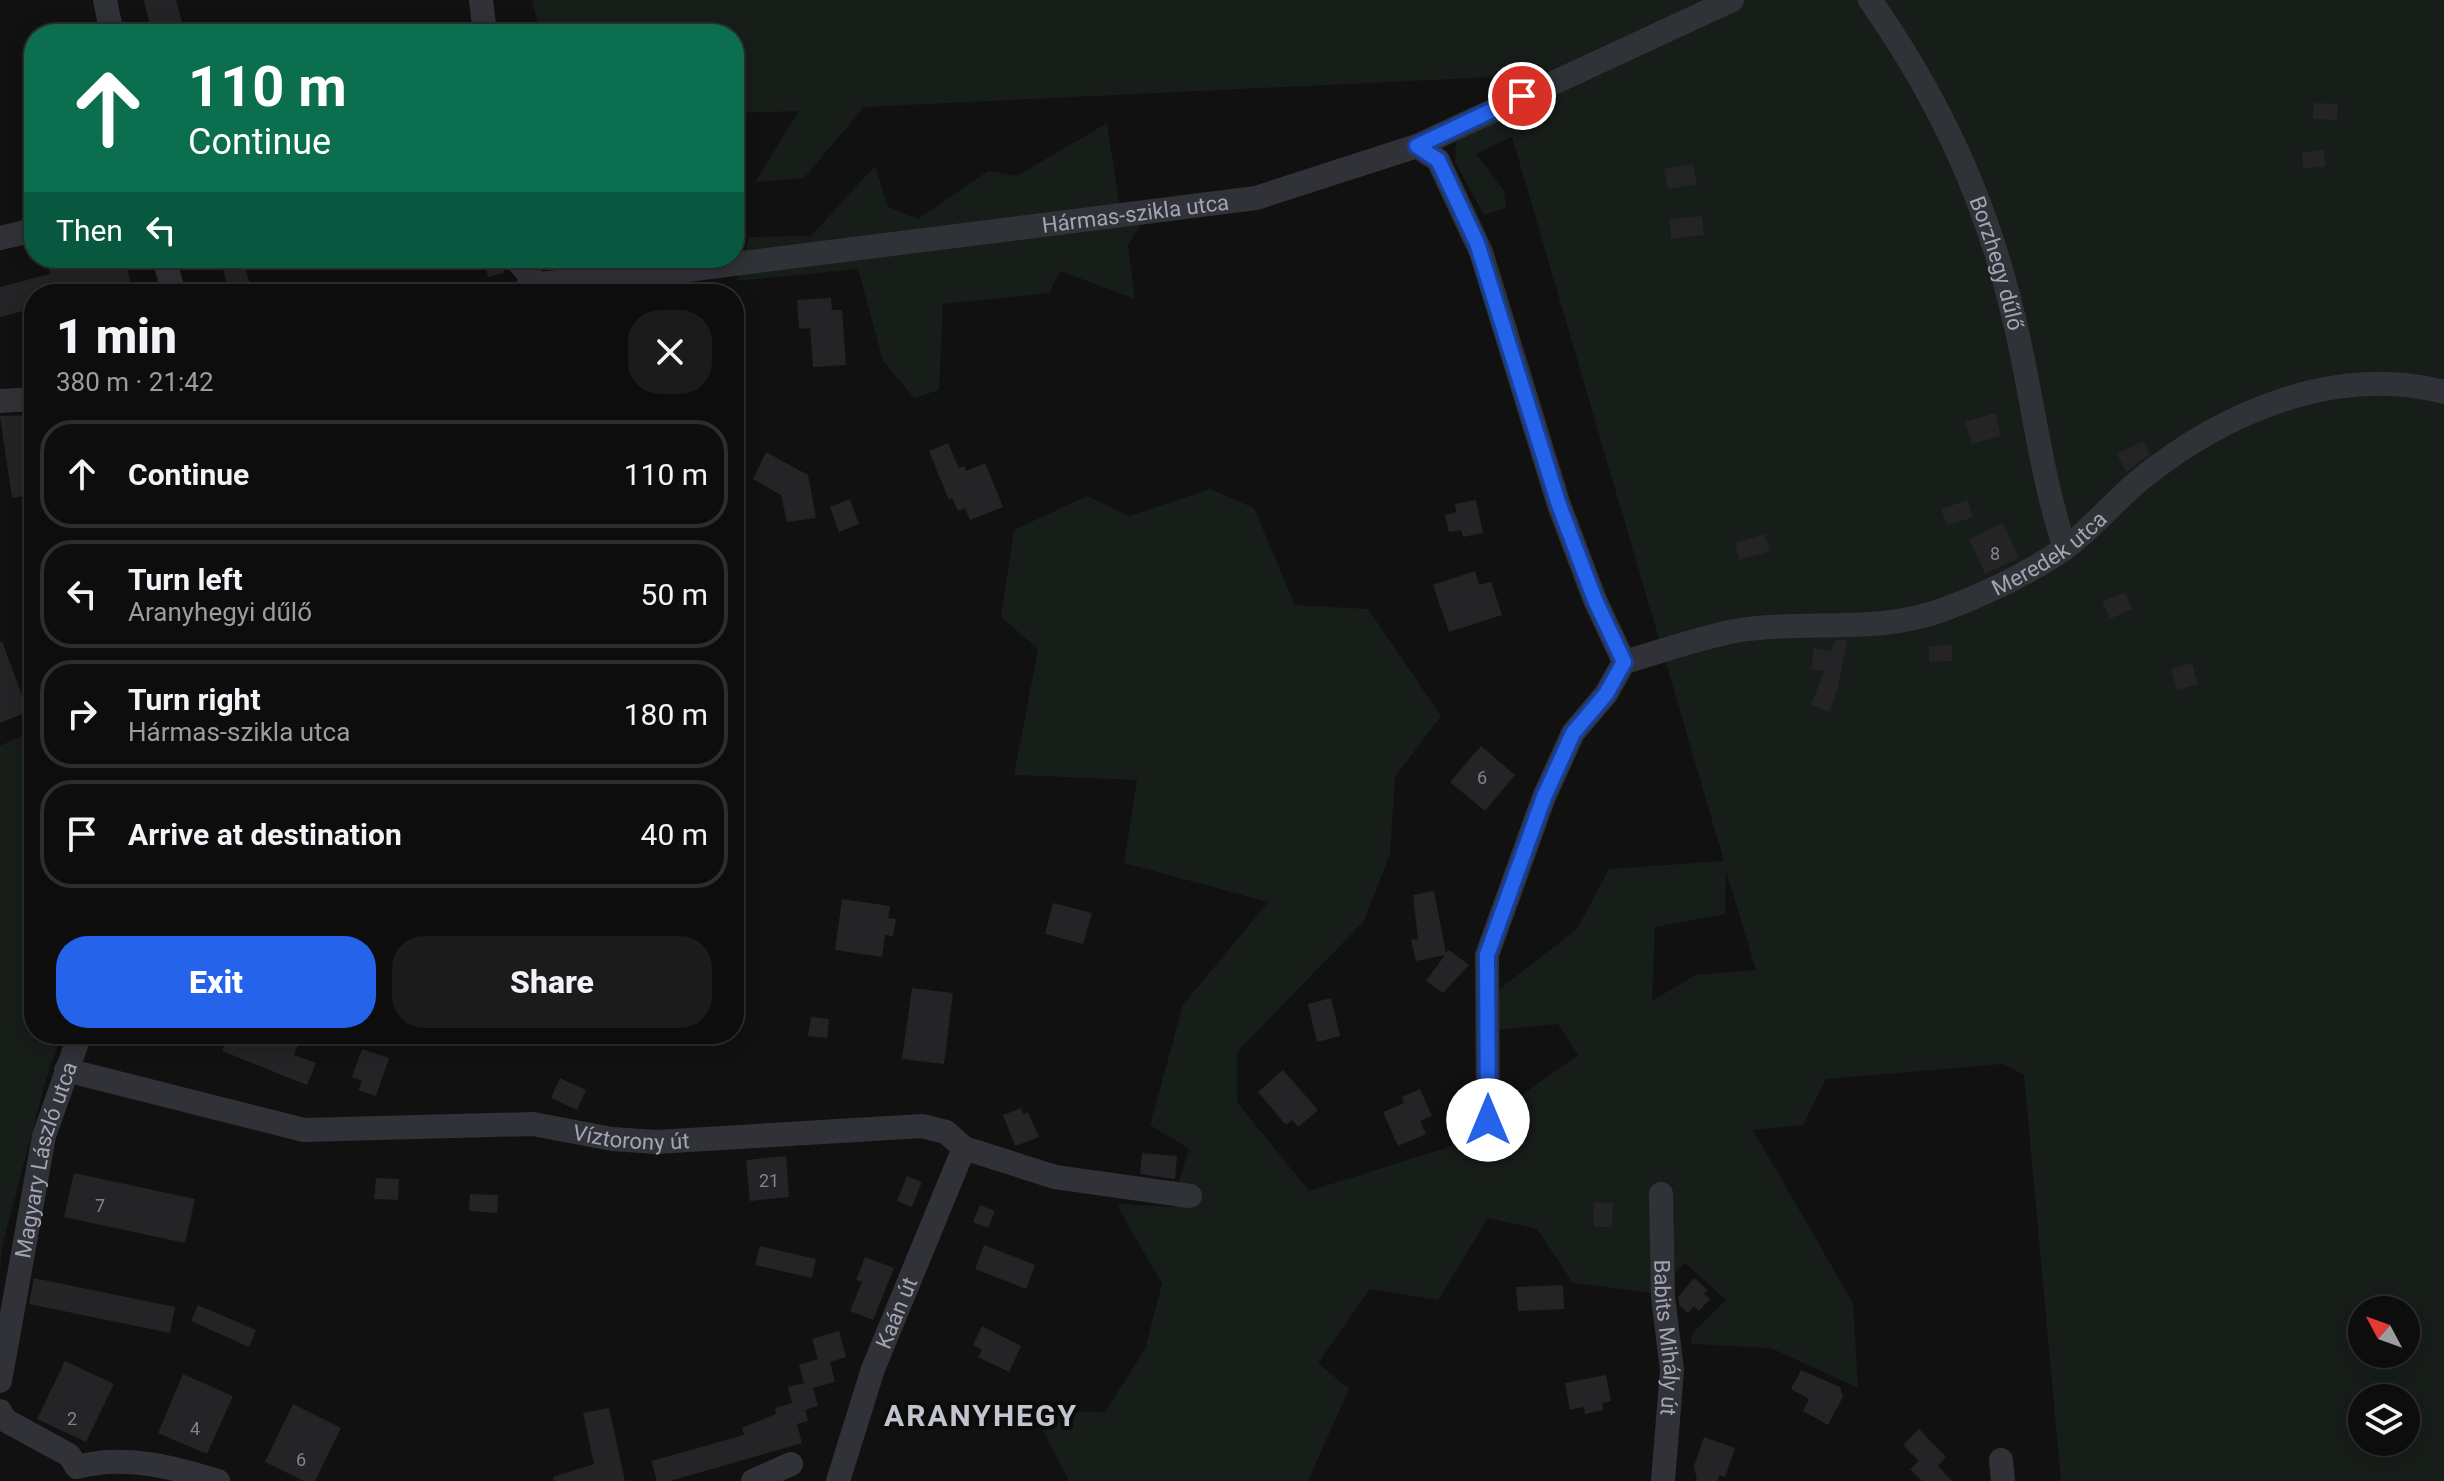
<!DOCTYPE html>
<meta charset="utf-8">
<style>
body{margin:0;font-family:Roboto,sans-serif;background:#1b1b1c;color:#f1f3f6;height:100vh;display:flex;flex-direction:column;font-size:30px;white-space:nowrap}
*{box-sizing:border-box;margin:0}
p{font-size:26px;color:#9a9c9e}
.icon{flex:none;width:44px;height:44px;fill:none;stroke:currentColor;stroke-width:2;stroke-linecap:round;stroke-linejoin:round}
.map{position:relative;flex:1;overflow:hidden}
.details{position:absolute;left:24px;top:284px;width:720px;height:760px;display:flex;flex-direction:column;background:#0d0d0e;border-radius:32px;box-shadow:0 4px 20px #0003,0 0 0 2px #2d2d2e}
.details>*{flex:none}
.banner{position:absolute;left:24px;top:24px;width:720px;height:244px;border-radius:32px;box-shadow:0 4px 20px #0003,0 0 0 2px #2d2d2e;background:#0b6e4f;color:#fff;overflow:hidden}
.needle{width:52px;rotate:311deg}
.buttons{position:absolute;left:2348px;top:1296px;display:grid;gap:16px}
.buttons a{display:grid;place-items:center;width:72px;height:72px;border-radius:50%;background:#0d0d0e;box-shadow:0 4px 20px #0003,0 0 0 2px #2d2d2e;font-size:40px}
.pin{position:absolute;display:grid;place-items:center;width:68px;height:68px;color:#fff;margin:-34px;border:4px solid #fff;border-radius:50%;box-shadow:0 2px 8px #0007}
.me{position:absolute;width:88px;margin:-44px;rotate:0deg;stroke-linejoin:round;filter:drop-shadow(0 0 6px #0008)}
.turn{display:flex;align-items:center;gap:28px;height:168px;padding:0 32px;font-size:36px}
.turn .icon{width:104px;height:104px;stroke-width:2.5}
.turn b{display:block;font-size:56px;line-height:68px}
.then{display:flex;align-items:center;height:76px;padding:0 32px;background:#0003;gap:16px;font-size:30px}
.round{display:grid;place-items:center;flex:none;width:84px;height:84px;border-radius:32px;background:#1b1b1c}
.headline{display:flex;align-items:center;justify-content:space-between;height:136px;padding:0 32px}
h1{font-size:48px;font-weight:800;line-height:60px}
.cta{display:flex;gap:16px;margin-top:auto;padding:16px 32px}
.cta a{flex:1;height:92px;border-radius:32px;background:#2563eb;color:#fff;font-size:32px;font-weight:800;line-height:92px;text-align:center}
.cta a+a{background:#1b1b1c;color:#f1f3f6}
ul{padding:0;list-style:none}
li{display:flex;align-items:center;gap:24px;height:108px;margin:0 16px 12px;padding:0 16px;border:4px solid #2d2d2e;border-radius:32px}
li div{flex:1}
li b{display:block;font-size:30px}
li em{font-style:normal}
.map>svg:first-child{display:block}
</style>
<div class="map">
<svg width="2444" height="1481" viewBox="0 0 2444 1481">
<rect width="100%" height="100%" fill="#111112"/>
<path fill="#171d18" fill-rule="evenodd" d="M 532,0 L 2444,0 L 2444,1481 L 2061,1481 L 2024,1075 L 2003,1064 L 1826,1079 L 1803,1125 L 1753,1130 L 1853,1303 L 1858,1388 L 1771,1348 L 1691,1344 L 1692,1334 L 1726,1300 L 1685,1263 L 1654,1293 L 1573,1283 L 1537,1229 L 1488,1218 L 1438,1300 L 1370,1289 L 1318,1363 L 1349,1389 L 1308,1481 L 1069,1481 L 1035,1415 L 1037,1411 L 1105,1412 L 1145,1349 L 1162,1284 L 1118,1207 L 1121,1204 L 1171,1207 L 1189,1149 L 1150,1125 L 1183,1005 L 1268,902 L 1124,863 L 1137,780 L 1014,775 L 1038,649 L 1001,617 L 1014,530 L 1087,496 L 1129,516 L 1210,489 L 1254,508 L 1295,605 L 1368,609 L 1441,716 L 1395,777 L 1390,854 L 1364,921 L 1237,1052 L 1237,1102 L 1309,1191 L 1449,1147 L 1578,1055 L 1558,1024 L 1495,1030 L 1493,994 L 1577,929 L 1609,869 L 1724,861 L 1512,137 L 1476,154 L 1504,191 L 1506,208 L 1484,215 L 1455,162 L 1456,137 L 1505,115 L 1494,77 L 864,107 L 804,178 L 755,182 L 799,111 L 734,113 L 734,34 L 540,34 ZM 1726,871 L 1756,970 L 1695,975 L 1652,1001 L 1655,927 L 1725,914 ZM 2362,1310 L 2406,1310 L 2406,1354 L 2362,1354 ZM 2362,1398 L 2406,1398 L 2406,1442 L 2362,1442 Z
M 1107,123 L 1119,202 L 1143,221 L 1128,245 L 1135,299 L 1060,271 L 1049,293 L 943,304 L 939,390 L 914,398 L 883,361 L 858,269 L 736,281 L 749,237 L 811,236 L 875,166 L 888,207 L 918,219 L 988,171 L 1017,176 Z
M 34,730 L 34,1034 L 62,1034 L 46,1079 L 2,1247 L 0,1269 L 0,746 Z"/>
<path fill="#242326" d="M 144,0 L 176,0 L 185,34 L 152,34 Z
M 2314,103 L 2338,104 L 2337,120 L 2313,119 Z
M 2324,150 L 2325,167 L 2303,168 L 2302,152 Z
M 1693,164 L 1697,184 L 1668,189 L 1664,169 Z
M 1702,216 L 1704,235 L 1671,239 L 1669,219 Z
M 85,258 L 125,258 L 133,294 L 34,294 L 34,308 L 0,317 L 0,287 L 50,274 L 48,267 Z
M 220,258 L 242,258 L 253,294 L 230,294 Z
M 484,258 L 500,258 L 504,273 L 488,277 Z
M 831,298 L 832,310 L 842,310 L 846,365 L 813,367 L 810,328 L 799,329 L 797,300 Z
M 1995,413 L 2001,436 L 1972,444 L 1965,422 Z
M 34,415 L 31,495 L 12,498 L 0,416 Z
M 2143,441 L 2150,454 L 2126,472 L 2117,454 Z
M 948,443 L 959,468 L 964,466 L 966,471 L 985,463 L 1003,507 L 970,520 L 965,508 L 958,511 L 952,498 L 949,500 L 929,451 Z
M 766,452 L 808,475 L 816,518 L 787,522 L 781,495 L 753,479 Z
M 850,499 L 859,524 L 839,532 L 830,507 Z
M 1476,500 L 1483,533 L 1463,537 L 1461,530 L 1449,532 L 1445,515 L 1456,512 L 1455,504 Z
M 1968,500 L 1973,517 L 1947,526 L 1941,509 Z
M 2003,523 L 2019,558 L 1985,574 L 1969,539 Z
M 1765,534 L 1770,551 L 1739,560 L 1735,543 Z
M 1475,571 L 1479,585 L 1491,582 L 1502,615 L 1449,632 L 1433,585 Z
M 2125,592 L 2132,609 L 2110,619 L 2102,602 Z
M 1835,640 L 1847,640 L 1838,688 L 1829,712 L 1811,705 L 1824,671 L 1811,669 L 1814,648 L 1831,651 Z
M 2,641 L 28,712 L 0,723 L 0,642 Z
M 1952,645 L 1952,661 L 1929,662 L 1929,646 Z
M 2192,663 L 2198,684 L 2177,690 L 2171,669 Z
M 1481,746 L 1515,775 L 1485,811 L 1450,782 Z
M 1434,891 L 1446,953 L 1449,950 L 1469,965 L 1443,993 L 1426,981 L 1445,955 L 1416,961 L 1411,940 L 1418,939 L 1413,895 Z
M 842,899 L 890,906 L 888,918 L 896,919 L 893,936 L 885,935 L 882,957 L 835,950 Z
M 1053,903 L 1092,913 L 1083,944 L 1045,934 Z
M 912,988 L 953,993 L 944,1064 L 902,1059 Z
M 1331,998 L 1340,1036 L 1317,1042 L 1308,1004 Z
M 811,1017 L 829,1019 L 827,1038 L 808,1036 Z
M 229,1034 L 302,1034 L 294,1055 L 316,1063 L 307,1085 L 222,1051 Z
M 362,1049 L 389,1058 L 376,1096 L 358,1090 L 362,1081 L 352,1077 Z
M 1283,1070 L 1318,1110 L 1298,1127 L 1292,1120 L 1286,1125 L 1258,1092 Z
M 560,1078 L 586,1090 L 577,1110 L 551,1098 Z
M 1420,1089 L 1432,1116 L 1420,1121 L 1426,1134 L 1398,1146 L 1383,1112 L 1404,1103 L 1402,1097 Z
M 1021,1108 L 1023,1114 L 1028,1112 L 1039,1137 L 1015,1146 L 1003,1115 Z
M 1142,1153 L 1177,1156 L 1175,1179 L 1140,1174 Z
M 786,1156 L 789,1197 L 750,1201 L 746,1160 Z
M 74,1173 L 195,1199 L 185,1243 L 64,1217 Z
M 907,1176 L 922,1182 L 912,1207 L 897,1201 Z
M 376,1178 L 399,1179 L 398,1200 L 374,1199 Z
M 470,1194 L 498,1195 L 497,1213 L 469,1211 Z
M 1594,1202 L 1613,1203 L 1612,1227 L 1594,1227 Z
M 980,1205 L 995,1211 L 988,1228 L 973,1222 Z
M 984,1245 L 1035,1265 L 1026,1289 L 975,1269 Z
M 760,1246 L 816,1259 L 812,1278 L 755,1265 Z
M 865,1257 L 894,1268 L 873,1320 L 850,1311 L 862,1282 L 856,1280 Z
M 34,1278 L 175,1307 L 170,1333 L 29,1304 Z
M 1694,1278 L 1708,1290 L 1704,1294 L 1710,1299 L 1699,1311 L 1694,1306 L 1688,1313 L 1679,1305 L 1678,1297 Z
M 1563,1285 L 1564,1309 L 1518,1311 L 1516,1287 Z
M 198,1305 L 256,1330 L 249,1347 L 191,1321 Z
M 982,1326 L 1021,1346 L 1009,1372 L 978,1357 L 982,1350 L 973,1345 Z
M 839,1331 L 846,1357 L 830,1362 L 835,1382 L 813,1388 L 818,1406 L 805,1410 L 808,1421 L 797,1424 L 802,1443 L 670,1481 L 657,1481 L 651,1461 L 744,1435 L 742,1428 L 776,1414 L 775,1408 L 792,1403 L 788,1387 L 804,1383 L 799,1365 L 818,1359 L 812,1339 Z
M 65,1361 L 114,1384 L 86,1442 L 37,1419 Z
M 1801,1370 L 1840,1387 L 1843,1397 L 1828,1425 L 1803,1411 L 1809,1399 L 1791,1389 Z
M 183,1374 L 233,1396 L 207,1454 L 158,1433 Z
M 1606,1375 L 1611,1401 L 1602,1403 L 1603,1410 L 1585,1414 L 1584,1407 L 1570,1410 L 1565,1383 Z
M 293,1404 L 341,1428 L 315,1481 L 304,1481 L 265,1462 Z
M 609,1408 L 625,1481 L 554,1481 L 553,1477 L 594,1464 L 583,1413 Z
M 1919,1429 L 1946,1457 L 1938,1466 L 1952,1481 L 1922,1481 L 1910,1469 L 1919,1461 L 1903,1445 Z
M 1704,1437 L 1735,1448 L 1725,1477 L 1719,1475 L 1718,1481 L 1697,1481 L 1694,1466 Z"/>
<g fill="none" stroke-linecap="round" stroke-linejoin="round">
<g stroke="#313237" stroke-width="24">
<path d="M 105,0 L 112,34"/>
<path d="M 481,0 L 485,34"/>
<path id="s1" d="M 1870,0 C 1942,103 1988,204 2016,327 C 2033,400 2041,477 2065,548"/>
<path d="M 1417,146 L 1438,160 L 1481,252 L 1559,505 L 1595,600 L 1624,662"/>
<path d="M 0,238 L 34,230"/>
<path d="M 164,258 L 174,294"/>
<path d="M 515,258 L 537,284"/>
<path id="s2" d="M 518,294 L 537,284 L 687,270 L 1256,198 L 1417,146 L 1732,0"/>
<path d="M 0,401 L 34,399"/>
<path id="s3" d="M 1624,662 C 1660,652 1698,638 1735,631 C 1806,619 1877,635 1945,609 C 1985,594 2029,573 2064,549 C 2092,529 2114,501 2141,479 C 2224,412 2336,364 2444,392"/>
<path id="s4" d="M 66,1070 L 304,1130 L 533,1124 L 612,1139 L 656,1142 L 922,1126 L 946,1132 L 964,1148 L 1055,1177 L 1190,1196"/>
<path d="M 1488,1120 L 1487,955 L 1544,797 L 1573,733 L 1606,694 L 1624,662"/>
<path id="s5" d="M 1661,1194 L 1663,1297 L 1672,1370 L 1663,1481"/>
<path id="s6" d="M 0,1381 L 44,1136 L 80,1034"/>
<path d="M 0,1411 L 5,1420 L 69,1455 L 77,1467"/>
<path d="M 2001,1460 L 2003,1481"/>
<path d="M 77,1467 C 124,1454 172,1467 218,1481"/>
<path d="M 753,1481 L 791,1464"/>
<path id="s7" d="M 838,1481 L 873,1369 L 964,1148"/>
</g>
</g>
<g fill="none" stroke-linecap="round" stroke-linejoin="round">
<defs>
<path id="route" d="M 1488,1120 L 1487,955 L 1544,797 L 1573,733 L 1606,694 L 1624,662 L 1595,600 L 1559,505 L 1477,243 L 1438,160 L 1417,146 L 1522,96"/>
</defs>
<use href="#route" stroke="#184099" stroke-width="20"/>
<use href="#route" stroke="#2563eb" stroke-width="14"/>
</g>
<g text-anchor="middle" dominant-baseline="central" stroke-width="8" stroke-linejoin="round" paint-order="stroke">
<g font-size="18" fill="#818490">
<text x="1995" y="553">8</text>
<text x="1482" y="777">6</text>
<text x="769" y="1180">21</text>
<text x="100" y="1205">7</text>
<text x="72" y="1418">2</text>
<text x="195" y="1428">4</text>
<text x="301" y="1459">6</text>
</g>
<g font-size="22" fill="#a1a5b4" stroke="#0c0c0d">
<text stroke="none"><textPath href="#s2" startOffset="624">Hármas-szikla utca</textPath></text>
<text stroke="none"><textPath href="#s1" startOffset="294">Borzhegy dűlő</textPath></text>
<text stroke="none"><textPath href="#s3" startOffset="446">Meredek utca</textPath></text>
<text stroke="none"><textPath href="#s4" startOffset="574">Víztorony út</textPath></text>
<text stroke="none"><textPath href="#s6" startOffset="226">Magyary László utca</textPath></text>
<text stroke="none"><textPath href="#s7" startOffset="178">Kaán út</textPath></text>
<text stroke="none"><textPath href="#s5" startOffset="144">Babits Mihály út</textPath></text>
</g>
<g font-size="30" font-weight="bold" letter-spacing="2" fill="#c2c5d0" stroke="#0c0c0d">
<text x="981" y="1415">ARANYHEGY</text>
</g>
</g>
</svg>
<div class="buttons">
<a><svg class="needle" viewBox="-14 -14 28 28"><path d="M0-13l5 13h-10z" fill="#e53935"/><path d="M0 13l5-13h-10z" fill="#9a9c9e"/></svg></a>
<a><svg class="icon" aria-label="layers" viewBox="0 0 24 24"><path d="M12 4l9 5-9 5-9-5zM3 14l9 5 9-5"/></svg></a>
</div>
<div class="pin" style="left:1522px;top:96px;background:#d93025"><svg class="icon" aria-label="arrive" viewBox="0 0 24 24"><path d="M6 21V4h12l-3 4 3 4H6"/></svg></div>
<svg class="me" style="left:1488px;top:1120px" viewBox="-20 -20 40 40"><circle r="19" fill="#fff"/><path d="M0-13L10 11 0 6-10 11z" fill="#2563eb"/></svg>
<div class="banner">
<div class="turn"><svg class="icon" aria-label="ahead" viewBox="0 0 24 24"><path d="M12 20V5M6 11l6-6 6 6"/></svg><div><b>110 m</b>Continue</div></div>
<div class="then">Then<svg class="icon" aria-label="left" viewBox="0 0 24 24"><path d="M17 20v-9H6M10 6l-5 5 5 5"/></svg></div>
</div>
<section class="details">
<div class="headline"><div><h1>1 min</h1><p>380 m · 21:42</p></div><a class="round"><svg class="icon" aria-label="close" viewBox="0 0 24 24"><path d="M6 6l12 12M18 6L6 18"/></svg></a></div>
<ul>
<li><svg class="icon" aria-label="ahead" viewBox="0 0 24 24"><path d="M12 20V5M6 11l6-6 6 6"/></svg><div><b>Continue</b></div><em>110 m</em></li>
<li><svg class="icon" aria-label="left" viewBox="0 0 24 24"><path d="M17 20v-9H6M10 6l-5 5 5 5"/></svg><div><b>Turn left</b><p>Aranyhegyi dűlő</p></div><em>50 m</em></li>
<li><svg class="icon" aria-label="right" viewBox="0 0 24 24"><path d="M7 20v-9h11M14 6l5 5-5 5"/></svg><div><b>Turn right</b><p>Hármas-szikla utca</p></div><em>180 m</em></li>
<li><svg class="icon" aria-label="arrive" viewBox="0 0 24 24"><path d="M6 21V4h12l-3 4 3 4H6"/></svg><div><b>Arrive at destination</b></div><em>40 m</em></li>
</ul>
<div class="cta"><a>Exit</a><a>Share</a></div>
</section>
</div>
